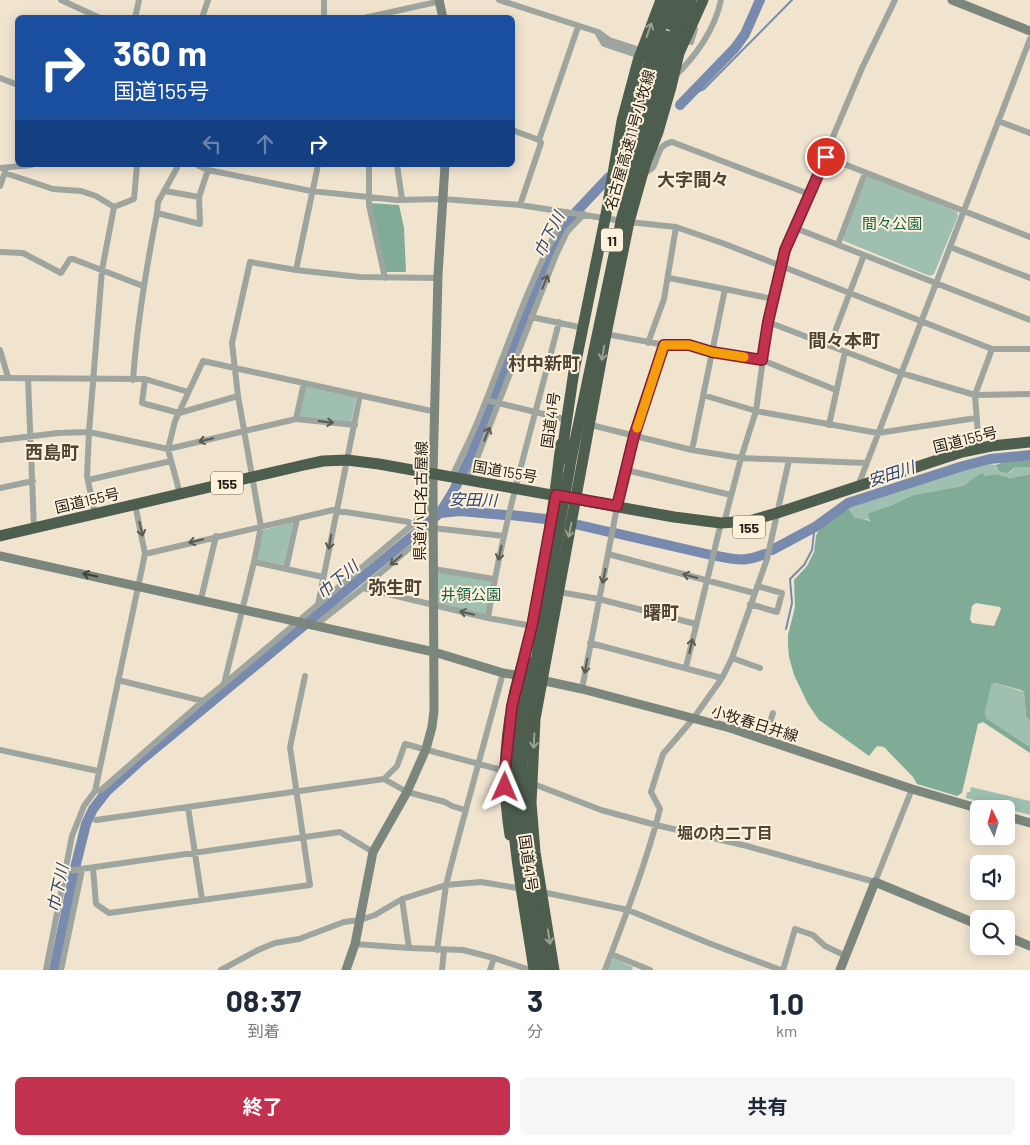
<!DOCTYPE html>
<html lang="ja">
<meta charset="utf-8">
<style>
body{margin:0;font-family:Barlow,"Noto Sans JP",sans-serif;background:#f6f6f7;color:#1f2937;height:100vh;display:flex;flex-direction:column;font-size:19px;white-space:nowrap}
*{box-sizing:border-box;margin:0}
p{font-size:16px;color:#747a83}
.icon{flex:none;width:28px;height:28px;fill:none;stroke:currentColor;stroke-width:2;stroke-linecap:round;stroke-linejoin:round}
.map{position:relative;height:970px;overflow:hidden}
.drawer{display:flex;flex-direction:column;background:#fff;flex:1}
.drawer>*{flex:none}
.hud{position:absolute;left:15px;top:15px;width:500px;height:152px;border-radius:8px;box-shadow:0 2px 12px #0003;background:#1a4fa0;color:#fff;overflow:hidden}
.needle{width:32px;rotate:355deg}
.tools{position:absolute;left:970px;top:800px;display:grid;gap:10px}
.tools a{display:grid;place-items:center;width:45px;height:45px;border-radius:8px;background:#fff;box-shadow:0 2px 12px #0003;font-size:25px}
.pin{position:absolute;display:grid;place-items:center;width:42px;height:42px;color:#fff;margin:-21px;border:2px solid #fff;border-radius:50%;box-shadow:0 1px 5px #0007}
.me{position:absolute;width:55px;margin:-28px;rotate:1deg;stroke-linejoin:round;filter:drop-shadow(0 0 4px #0008)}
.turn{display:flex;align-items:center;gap:18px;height:105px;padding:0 15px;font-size:22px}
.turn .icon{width:65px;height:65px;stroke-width:2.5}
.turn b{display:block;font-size:35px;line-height:42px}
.lanes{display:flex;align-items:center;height:48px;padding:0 15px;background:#0003;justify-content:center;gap:25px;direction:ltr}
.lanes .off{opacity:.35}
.eta{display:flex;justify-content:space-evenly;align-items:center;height:85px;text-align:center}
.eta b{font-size:30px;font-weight:700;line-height:35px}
.action{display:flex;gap:10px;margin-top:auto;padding:10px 15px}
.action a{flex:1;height:58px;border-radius:8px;background:#c2324e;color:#fff;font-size:20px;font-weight:700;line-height:58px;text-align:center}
.action a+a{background:#f6f6f7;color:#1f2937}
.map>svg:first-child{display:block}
</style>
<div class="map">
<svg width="1030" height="970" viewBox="0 0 1030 970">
<rect width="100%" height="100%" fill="#f0e4cf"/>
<path fill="#9fc0b0" d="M 870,175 L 957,212 L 958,216 L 934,274 L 930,276 L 844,241 L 843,238 L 866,178 Z
M 305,386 L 356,397 L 351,423 L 299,417 Z
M 990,464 L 995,465 L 996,468 L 1009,473 L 1015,467 L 1030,467 L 1030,474 L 1011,478 L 995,474 L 984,476 L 966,483 L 962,486 L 913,495 L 890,506 L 868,513 L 871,520 L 855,518 L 848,508 L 851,506 L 955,472 Z
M 293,522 L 284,565 L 257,560 L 263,530 Z
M 434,569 L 494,579 L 488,618 L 433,605 Z
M 996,683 L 1024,692 L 1026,716 L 1030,722 L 1030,747 L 986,718 L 985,711 L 992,684 Z
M 971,787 L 1030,801 L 1030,815 L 966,798 L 967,792 L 970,792 Z
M 613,958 L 633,967 L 632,970 L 608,970 Z"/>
<path fill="#80ac97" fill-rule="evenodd" d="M 369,203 L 399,205 L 404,228 L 406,272 L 385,272 Z
M 1030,459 L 1030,467 L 1015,467 L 1008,473 L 999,471 L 995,465 L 1005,462 Z
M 982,473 L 984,476 L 995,474 L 1011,478 L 1030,474 L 1030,722 L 1026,716 L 1024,692 L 1021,690 L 996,683 L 992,684 L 985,711 L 986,718 L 1030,747 L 1030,753 L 983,722 L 978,724 L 962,793 L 957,796 L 917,784 L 913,777 L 884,747 L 877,746 L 869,756 L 819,720 L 808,704 L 794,675 L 789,657 L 788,645 L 788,635 L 795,607 L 794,580 L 807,566 L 814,552 L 816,536 L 819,529 L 848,508 L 855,518 L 859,518 L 870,521 L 868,513 L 890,506 L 913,495 L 962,486 ZM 976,603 L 1000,607 L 1001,609 L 994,626 L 972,623 L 970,619 L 972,606 Z"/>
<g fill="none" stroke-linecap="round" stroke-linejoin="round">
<path stroke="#788aad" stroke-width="2" d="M 690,95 L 704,89 L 792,0
M 786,629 L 792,603 L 790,579 L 804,565 L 812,550 L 814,533"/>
<path stroke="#788aad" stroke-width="10" d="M 680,105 L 735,48 L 745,34 L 760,0
M 440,513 L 460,511 L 505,515
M 511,515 L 545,519
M 579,525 L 609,532
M 615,533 L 711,555
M 772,550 L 815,527 L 848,503 L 963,466 L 990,459 L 1030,455
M 717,556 C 737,560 745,562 765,554
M 54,970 L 75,868 L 86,824 L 93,809 L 107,791 L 140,761 L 440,513 L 454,490 L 470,458 L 522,324 L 556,245 L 576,212 L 609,177"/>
<path stroke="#9ea59e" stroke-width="6" d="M 61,0 L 100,18
M 499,0 L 598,32 L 609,40 L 643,51
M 135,18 L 139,0
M 202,18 L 208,0
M 324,18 L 324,0
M 364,18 L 441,1
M 598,34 L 604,44 L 643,57
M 691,42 L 695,29
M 675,76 C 696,56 715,29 721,0
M 0,78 L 18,85
M 998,121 L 1030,133
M 512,130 L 539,140
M 826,157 L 1030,237
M 177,165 L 177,168 L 158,202 L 157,213 L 200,224 L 199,197 L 208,170
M 197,165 L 208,170 L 311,191 L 397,200 L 443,199 L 520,205 L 629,222 L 676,227 L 725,244 L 992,349 L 1030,349
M 369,165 L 369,205 L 385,278
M 397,165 L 402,199
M 0,168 L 31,165
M 5,173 L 53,189 L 81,191 L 96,196 L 114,207
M 643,174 C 646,172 651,170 653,167 C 659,157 657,145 672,142 L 809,194
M 0,186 L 6,169
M 165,191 L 199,197
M 520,205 L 541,143 L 539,140 L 578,27
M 795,228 L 1030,320
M 838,244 L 865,173
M 950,247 L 1030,278
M 0,252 L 23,253 L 61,273 L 70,259 L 73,259 L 143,286
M 296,270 L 318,165
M 669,278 L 725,289
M 531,317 L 579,327
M 768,322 L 901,373 L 975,395 L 1030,394
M 648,343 L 664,299 L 676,227
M 665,345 L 689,345 L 712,352 L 762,360 L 836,390
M 830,345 L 864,255
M 0,350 L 8,377
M 0,378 L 145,379 L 188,392
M 28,378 L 34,528
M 145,379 L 142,403 L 179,413 L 238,396
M 133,380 C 137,324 146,269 157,213
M 703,395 L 756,411 L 878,433 L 976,418
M 486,400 L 564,419
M 296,419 L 304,383
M 591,425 L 692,450 L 741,458 L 866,463
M 829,425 L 845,352
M 0,440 L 58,433 L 89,432 L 168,449 L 296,419 L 355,425
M 979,448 L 975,395 L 992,349
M 692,450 L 725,289 L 773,299
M 626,470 L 731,495
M 452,477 C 461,457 471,438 479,418 C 507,349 530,277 567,212
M 469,479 L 556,255 L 567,232 L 584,214
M 88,480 L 171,461
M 858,486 L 1030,39
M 0,488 L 33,481
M 180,494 L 168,449 L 175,421 L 203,361 L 436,412
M 95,514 L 87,476 L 89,432 L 102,270 L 114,207 L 134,199 L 137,165
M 724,523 L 741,458 L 756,411 L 768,322 L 785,250 L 862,68 L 895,0
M 145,554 L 333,510 L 409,522 L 412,525
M 608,554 L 754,593
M 254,562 L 323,577
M 286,569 L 297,519
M 434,569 L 494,579
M 363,588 L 488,618 L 532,626
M 559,592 L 599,599 L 696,624
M 201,599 L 216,536
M 750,604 L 777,612 L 782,593 L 757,586
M 318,605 L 360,395
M 488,618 C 504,518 534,421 559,322
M 316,625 L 363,588 L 433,528 L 504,536
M 590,643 L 722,678
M 732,658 L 760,668
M 686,667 L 721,523
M 118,680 L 203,701
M 224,684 L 412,525 L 433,504
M 582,689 L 617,507 L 634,436 L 665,345 L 606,334
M 765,738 L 773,713
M 0,750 L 98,771
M 384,779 L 397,766 L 405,744 L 505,771
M 531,783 L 601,810 L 656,825 L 747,846 L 875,882 L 912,789
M 95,791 L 101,790 L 203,701 L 224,684 L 254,562 L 261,527 L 238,396 L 232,343 L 250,262 L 296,270 L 360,277 L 438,278
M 188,807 L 202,900
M 96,820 L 384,779 L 407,792 L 445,802 L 452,806 L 465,810
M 93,868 L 96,904 L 109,913 L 310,885 L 290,747 L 305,676
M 67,871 L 340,832 L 373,852
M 542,892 L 628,910 L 711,944 L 781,970
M 402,899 L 409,948
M 355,944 L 409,948 L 463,950 L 494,958 L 530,970
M 437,950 L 446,885 L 455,850 L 503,673
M 611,954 L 650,970
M 46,970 L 72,836 L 84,806 L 95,791 L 145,554 L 135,504
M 61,970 L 82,870
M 221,970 L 258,950 L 275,943 L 299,939 L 344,922 L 360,920 L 375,915 L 402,899 L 446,885 L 481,882 L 517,888
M 442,970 L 444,950
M 490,970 L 494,958
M 605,970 C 625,917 646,864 660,809 L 651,792 L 663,754 L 693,719 L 722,678 L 732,658 L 767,559 L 789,460
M 783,970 L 795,929 L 813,935 L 825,946 L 846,956"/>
<path stroke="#7b867c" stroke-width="9" d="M 439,0 L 443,18
M 952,0 L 1030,31
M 0,556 L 434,652 L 503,673 L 523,676
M 536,679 L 582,689 L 730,728 L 912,789 L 980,809
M 1006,816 L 1030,823
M 1006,936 L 1030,946
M 346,970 L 355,944 L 373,852 L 407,792 L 426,749 L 432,727 L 434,711 L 433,474 L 438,275 L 445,165
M 840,970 L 875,882 L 979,925"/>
<path stroke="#4d5d4e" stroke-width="11" d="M 671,25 L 680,0
M 678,46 L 691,0
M 616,174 L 631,130 L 650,59 L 671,0
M 0,536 L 304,465 L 323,461 L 347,460 L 379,464 L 674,517 L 721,523 L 749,521 L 777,513 L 962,452 L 991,446 L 1030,442
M 510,835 C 503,792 504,748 512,706 C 516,678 527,652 533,625 C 545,565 554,505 561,444
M 554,970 L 535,852 L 531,803 L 535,719 L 606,334 L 629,222 L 645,165"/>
<path stroke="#4d5d4e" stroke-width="11" d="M 629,167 L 645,103 L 667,36
M 641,175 L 658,132 L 671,87 L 679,53 L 703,0
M 565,459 L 564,438 L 574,371 L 607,209 L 622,121 L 638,61 L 661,0
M 528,662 C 521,696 513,730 512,764 C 509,833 524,902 534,970
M 544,970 C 535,910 523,849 522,789 C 521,759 525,730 529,701 L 571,460 L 622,217 L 685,0"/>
</g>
<defs><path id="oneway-shaft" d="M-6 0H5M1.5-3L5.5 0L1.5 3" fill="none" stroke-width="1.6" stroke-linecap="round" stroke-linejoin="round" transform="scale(1.25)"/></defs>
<g stroke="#9da08e">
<use href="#oneway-shaft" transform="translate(649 30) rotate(-70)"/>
<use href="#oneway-shaft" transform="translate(603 353) rotate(100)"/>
<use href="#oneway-shaft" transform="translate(570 530) rotate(101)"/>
<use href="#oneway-shaft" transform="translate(534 741) rotate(93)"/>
<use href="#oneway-shaft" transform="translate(549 937) rotate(81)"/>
</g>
<g stroke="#5a5b53">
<use href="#oneway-shaft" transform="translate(545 282) rotate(-68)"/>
<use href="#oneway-shaft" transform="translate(326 422) rotate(7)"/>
<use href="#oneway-shaft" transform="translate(487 434) rotate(-68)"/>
<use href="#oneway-shaft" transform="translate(206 440) rotate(167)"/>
<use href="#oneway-shaft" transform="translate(141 529) rotate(77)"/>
<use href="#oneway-shaft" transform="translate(196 541) rotate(166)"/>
<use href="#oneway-shaft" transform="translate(330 542) rotate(100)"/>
<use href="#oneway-shaft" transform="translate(500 553) rotate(102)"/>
<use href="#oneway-shaft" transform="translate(396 560) rotate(139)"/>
<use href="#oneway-shaft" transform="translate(604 576) rotate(101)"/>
<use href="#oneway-shaft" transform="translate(690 576) rotate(-165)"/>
<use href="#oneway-shaft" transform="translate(467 613) rotate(-167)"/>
<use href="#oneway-shaft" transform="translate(691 646) rotate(-77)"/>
<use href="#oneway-shaft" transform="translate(586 666) rotate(101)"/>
</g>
<use stroke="#41423a" href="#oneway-shaft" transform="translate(90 575) rotate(-168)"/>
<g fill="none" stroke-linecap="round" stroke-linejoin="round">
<defs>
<path id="route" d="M 505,787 L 505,770 L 512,706 L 532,626 L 556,495 L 617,506 L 634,436 L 664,345 L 689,345 L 712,352 L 762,360 L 768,322 L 785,250 L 826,157"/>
</defs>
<use href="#route" stroke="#7e2033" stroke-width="12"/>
<use href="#route" stroke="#c2324e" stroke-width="9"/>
<path stroke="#f59e0b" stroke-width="9" d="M 637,428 L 664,345 L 689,345 L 712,352 L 744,357"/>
</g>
<g text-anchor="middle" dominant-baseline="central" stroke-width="4" stroke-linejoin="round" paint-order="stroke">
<g fill="#fef1dc" stroke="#645d51" stroke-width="1">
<rect x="601" y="228.5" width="22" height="23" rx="4"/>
<rect x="211" y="471.5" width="32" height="23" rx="4"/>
<rect x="733" y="515.5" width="32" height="23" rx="4"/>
</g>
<g font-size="14" font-weight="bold" fill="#221e16">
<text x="612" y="240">11</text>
<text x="227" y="483">155</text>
<text x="749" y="527">155</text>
</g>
<g font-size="15" fill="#221e16" stroke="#fef1dc">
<text transform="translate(629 140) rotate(-74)">名古屋高速11号小牧線</text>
<text transform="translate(550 420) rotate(-82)">国道41号</text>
<text transform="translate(965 439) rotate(-14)">国道155号</text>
<text transform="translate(505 471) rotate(10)">国道155号</text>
<text transform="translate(87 500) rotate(-13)">国道155号</text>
<text transform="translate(420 501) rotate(-89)">県道小口名古屋線</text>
<text transform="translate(755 723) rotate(17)">小牧春日井線</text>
<text transform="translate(529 863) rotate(82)">国道41号</text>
</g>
<g font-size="15" fill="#146145" stroke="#fef1dc">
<text x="892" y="223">間々公園</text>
<text x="471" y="594">井領公園</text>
</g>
<g font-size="16" font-style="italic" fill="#2c4473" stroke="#fef1dc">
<text transform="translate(548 234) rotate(-63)">巾下川</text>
<text transform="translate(891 473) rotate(-18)">安田川</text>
<text transform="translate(473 499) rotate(1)">安田川</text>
<text transform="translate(337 579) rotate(-40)">巾下川</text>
<text transform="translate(57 888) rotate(-78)">巾下川</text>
</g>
<g font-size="16" font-weight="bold" fill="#4f4534" stroke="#fef1dc">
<text x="725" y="832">堀の内二丁目</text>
</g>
<g font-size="18" font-weight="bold" fill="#4f4534" stroke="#fef1dc">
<text x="693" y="179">大字間々</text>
<text x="844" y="340">間々本町</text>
<text x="544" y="363">村中新町</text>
<text x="52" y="452">西島町</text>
<text x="395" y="587">弥生町</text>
<text x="661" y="612">曙町</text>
</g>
</g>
</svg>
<div class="tools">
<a><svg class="needle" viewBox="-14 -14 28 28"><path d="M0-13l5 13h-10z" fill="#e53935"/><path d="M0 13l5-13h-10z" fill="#747a83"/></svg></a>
<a><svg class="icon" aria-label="sound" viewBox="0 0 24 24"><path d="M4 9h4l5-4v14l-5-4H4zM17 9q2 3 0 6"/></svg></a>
<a><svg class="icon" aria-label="search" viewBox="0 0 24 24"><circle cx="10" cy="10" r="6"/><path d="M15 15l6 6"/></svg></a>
</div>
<div class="pin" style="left:826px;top:157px;background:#d93025"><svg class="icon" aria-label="arrive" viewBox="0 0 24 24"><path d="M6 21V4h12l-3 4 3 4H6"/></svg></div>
<svg class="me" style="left:505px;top:787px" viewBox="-20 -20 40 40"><path d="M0-17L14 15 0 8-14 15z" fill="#c2324e" stroke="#fff" stroke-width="4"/></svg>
<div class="hud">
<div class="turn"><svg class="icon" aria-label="right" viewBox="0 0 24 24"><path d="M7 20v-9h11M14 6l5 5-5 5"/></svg><div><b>360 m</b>国道155号</div></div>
<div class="lanes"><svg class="icon off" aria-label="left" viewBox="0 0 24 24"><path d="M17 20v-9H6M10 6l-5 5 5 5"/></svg><svg class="icon off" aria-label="ahead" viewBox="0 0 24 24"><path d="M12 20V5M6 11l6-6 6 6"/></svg><svg class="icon" aria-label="right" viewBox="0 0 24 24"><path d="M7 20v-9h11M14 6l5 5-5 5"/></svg></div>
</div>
</div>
<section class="drawer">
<div class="eta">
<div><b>08:37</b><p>到着</p></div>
<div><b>3</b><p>分</p></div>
<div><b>1.0</b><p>km</p></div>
</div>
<div class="action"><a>終了</a><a>共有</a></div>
</section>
